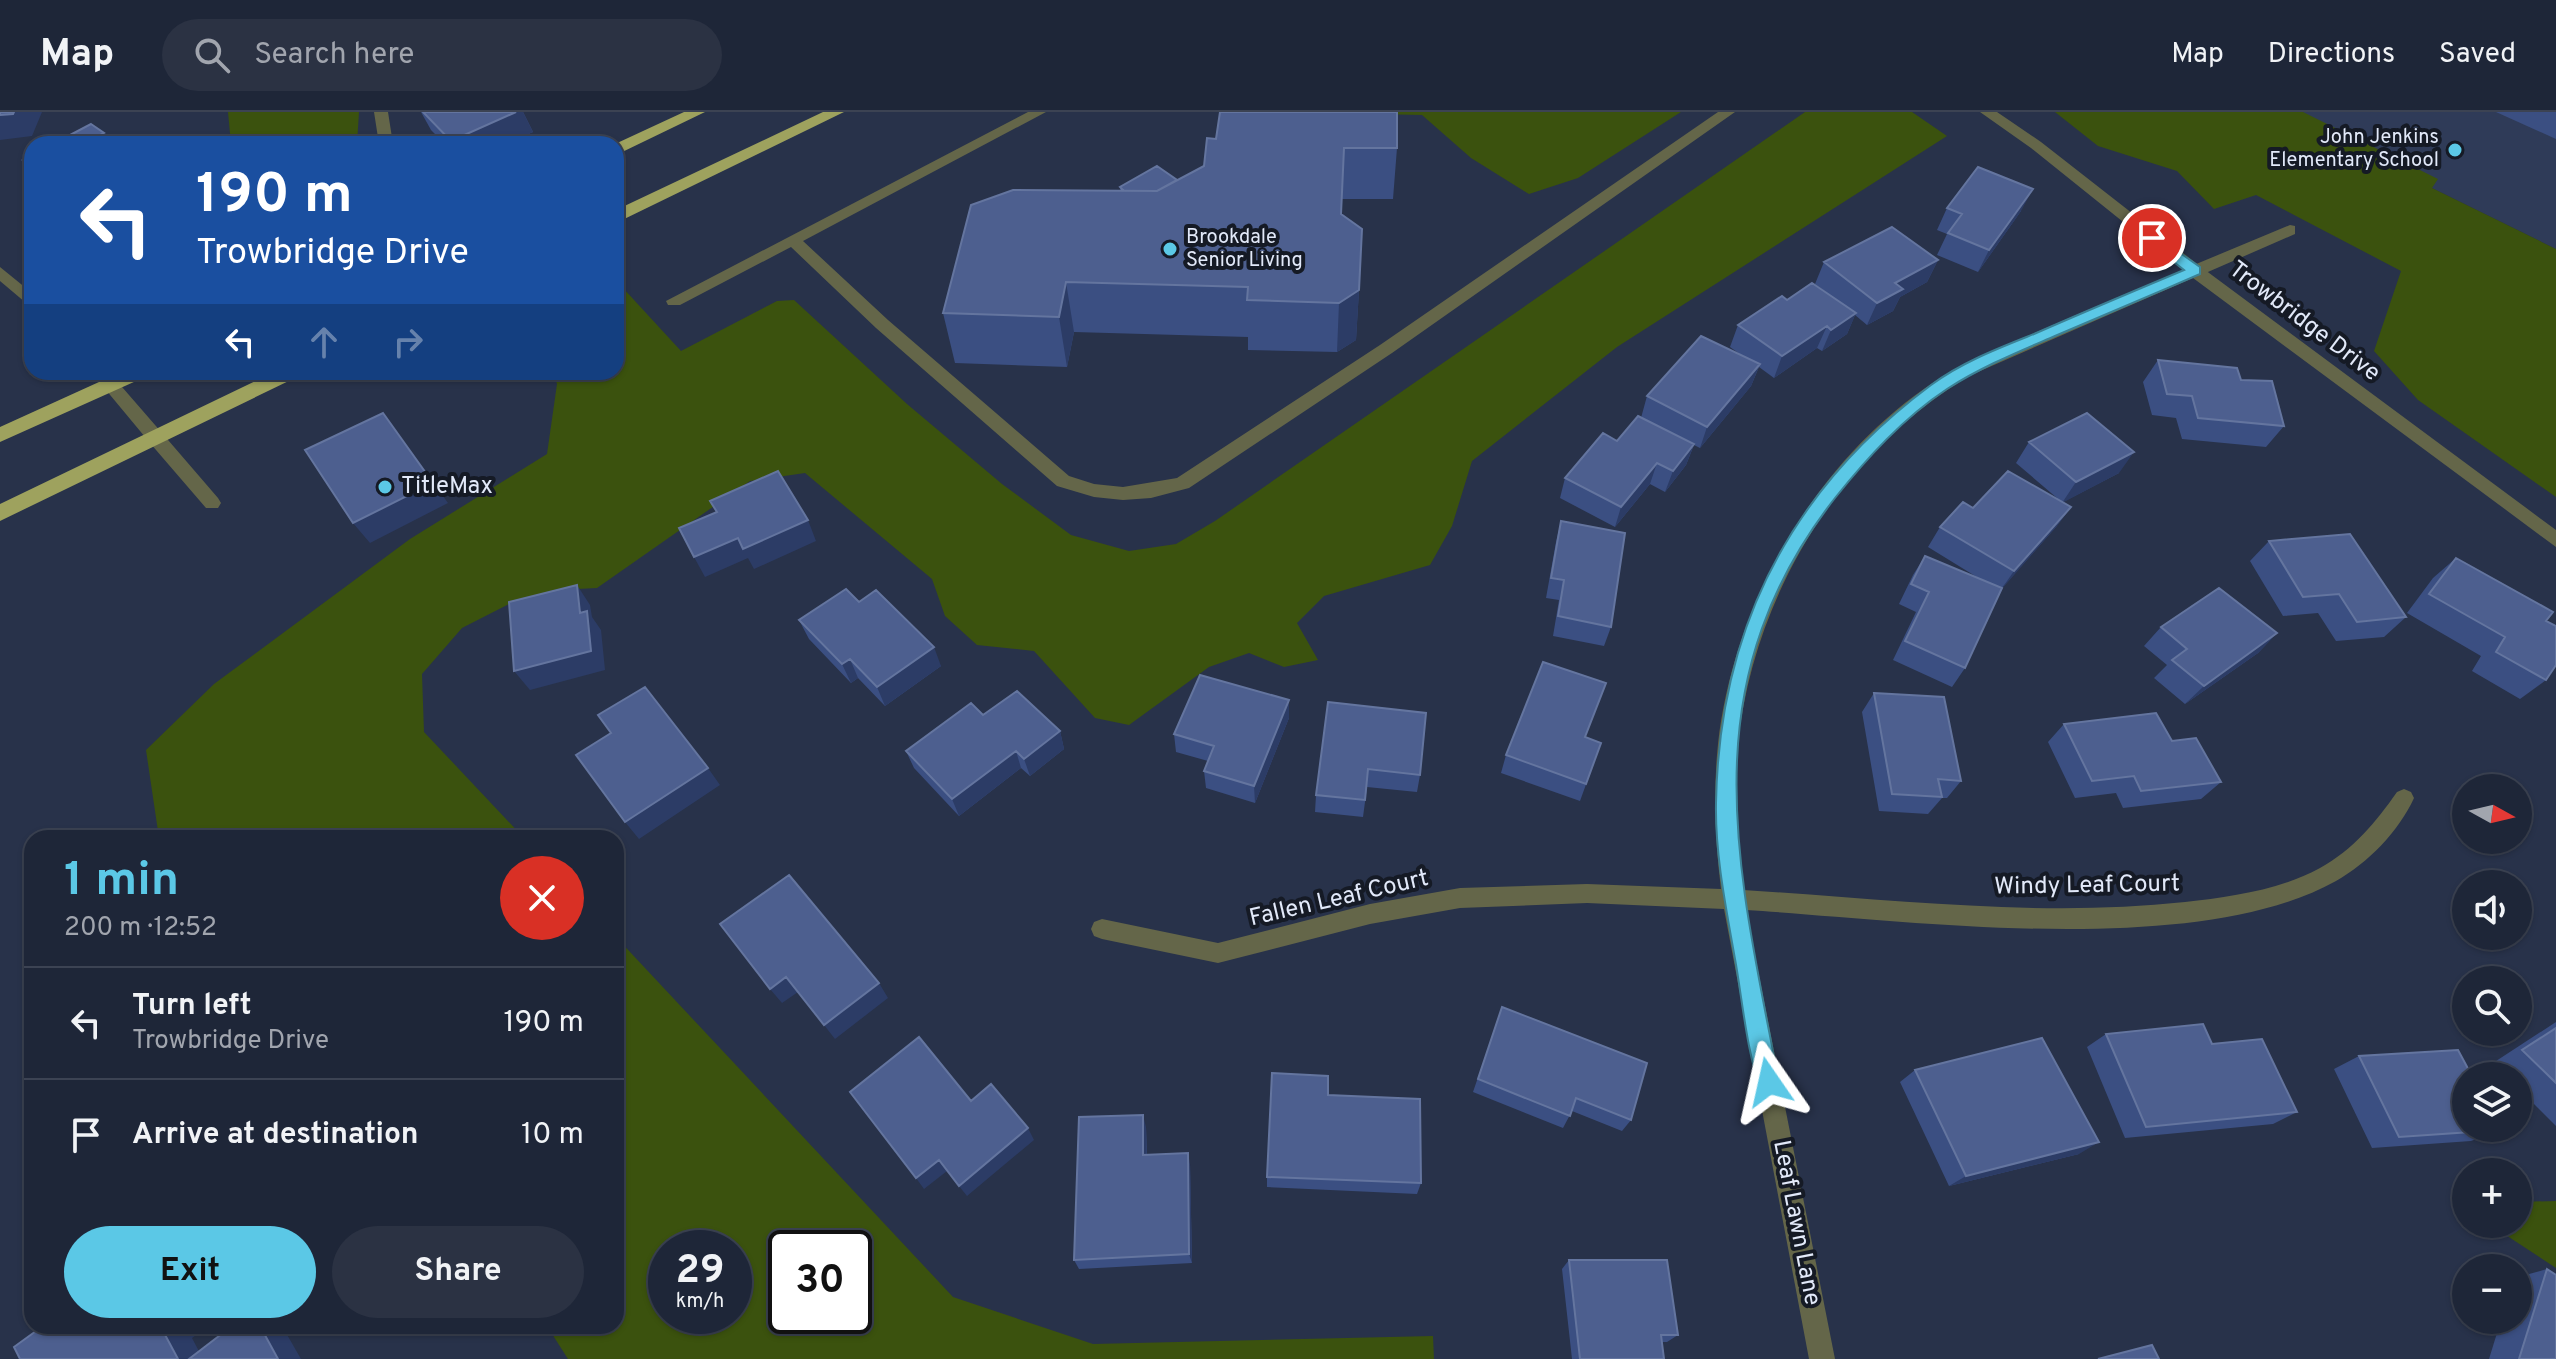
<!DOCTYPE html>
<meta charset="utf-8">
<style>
body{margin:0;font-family:Overpass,sans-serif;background:#2b3243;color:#f1f3f6;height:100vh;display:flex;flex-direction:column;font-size:30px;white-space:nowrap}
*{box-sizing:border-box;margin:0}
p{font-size:26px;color:#a1a5ae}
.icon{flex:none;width:44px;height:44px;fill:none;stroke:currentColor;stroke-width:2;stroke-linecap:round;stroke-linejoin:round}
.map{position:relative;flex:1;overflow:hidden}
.drawer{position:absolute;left:24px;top:718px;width:600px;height:504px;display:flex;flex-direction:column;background:#1e2638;border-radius:24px;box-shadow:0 2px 6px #0004,0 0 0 2px #3c4353}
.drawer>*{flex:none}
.top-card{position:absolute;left:24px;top:24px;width:600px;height:244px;border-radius:24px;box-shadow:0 2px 6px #0004,0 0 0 2px #3c4353;background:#1a4fa0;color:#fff;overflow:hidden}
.needle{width:52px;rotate:98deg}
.fabs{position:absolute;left:2452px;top:662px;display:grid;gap:16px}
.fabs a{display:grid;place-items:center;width:80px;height:80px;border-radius:50%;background:#1e2638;box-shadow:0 2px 6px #0004,0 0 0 2px #3c4353;font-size:40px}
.speed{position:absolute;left:648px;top:1118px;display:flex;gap:16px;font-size:40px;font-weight:700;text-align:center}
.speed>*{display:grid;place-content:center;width:104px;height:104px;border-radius:50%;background:#1e2638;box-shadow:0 2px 6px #0004,0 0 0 2px #3c4353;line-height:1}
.speed small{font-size:20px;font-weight:400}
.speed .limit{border:4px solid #111;border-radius:12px;background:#fff;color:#111}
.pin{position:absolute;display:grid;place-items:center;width:68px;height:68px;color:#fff;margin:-34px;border:4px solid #fff;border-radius:50%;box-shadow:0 2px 8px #0007}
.me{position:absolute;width:88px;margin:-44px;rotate:349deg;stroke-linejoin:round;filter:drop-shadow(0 0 6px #0008)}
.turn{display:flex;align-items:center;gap:28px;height:168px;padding:0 40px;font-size:36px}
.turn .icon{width:104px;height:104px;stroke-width:2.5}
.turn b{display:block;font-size:56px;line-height:68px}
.lanes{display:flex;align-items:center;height:76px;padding:0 40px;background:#0003;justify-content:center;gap:40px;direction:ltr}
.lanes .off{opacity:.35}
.round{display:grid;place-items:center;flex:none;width:84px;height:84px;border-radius:42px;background:#2b3243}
.headline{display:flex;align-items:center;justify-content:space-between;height:136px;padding:0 40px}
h1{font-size:48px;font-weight:700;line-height:60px;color:#5bc8e6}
.button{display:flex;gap:16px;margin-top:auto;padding:16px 40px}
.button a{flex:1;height:92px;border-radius:48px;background:#5bc8e6;color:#111;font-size:32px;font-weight:700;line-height:92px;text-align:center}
.button a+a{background:#2b3243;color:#f1f3f6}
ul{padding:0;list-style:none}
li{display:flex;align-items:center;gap:24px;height:112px;padding:0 40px;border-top:2px solid #3c4353}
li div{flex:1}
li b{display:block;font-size:30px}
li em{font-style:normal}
header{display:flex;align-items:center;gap:48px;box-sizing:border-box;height:112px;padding:0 40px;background:#1e2638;border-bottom:2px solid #3c4353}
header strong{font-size:38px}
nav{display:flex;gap:44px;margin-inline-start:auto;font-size:28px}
.search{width:560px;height:72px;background:#2b3243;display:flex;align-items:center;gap:20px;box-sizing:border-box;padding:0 28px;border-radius:44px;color:#a1a5ae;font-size:30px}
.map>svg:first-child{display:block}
</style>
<header>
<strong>Map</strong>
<div class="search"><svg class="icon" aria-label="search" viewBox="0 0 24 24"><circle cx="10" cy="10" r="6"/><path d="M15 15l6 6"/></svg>Search here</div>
<nav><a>Map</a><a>Directions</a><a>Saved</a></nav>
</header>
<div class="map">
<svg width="2556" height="1247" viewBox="0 0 2556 1247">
<rect width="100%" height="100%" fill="#28324a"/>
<path fill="#2f3b58" d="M 2277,0 L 2556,0 L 2556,137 L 2432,76 Z"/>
<path fill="#3b520e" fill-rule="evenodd" d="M 228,0 L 359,0 L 357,32 L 231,32 Z
M 1279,0 L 1681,0 L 1578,66 L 1529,82 L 1471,46 L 1422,3 Z
M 1805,0 L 1912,0 L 1947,24 L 1617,235 L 1472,349 L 1452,414 L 1430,453 L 1324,484 L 1297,511 L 1318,548 L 1284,555 L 1249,541 L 1209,555 L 1129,613 L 1095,606 L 1034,539 L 977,533 L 945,504 L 932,467 L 805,361 L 750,369 L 597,476 L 557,478 L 517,488 L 462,516 L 422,562 L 424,620 L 524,726 L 159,726 L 146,638 L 214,572 L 410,427 L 547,342 L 557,272 L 553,260 L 616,260 L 616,180 L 623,176 L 681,239 L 777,189 L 794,188 L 907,292 L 1002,372 L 1071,423 L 1129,439 L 1176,432 L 1215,409 Z
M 2055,0 L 2303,0 L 2438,67 L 2432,76 L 2556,137 L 2556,385 L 2418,288 L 2374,239 L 2401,159 L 2256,83 L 2214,97 L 2177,59 L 2098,34 Z
M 616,825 L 953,1185 L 1093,1232 L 1433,1224 L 1434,1247 L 568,1247 L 547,1214 L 616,1214 ZM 666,1136 L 734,1136 L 734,1204 L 666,1204 ZM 854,1136 L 854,1204 L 786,1204 L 786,1136 Z
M 2556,1089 L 2556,1156 L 2489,1112 L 2518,1112 L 2518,1090 Z"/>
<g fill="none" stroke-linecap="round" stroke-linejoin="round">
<path fill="#646649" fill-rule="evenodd" d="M 374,0 L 388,0 L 393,32 L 379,32 Z
M 1028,0 L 1046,0 L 803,129 L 888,208 L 1069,364 L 1094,372 L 1123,375 L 1177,366 L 1380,233 L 1718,0 L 1735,0 L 1392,241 L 1189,376 L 1151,386 L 1123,388 L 1094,385 L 1057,374 L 876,216 L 791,135 L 680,193 L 668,193 L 666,189 Z
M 2290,113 L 2295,114 L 2295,122 L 2201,163 L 2195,164 L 2187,159 L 2189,155 Z
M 156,320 L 162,321 L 218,386 L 221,391 L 218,396 L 206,396 L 150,331 L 147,326 Z"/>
<path fill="#646649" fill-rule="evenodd" d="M 1980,0 L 1997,0 L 2041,30 L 2201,155 L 2556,418 L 2556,435 L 2193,166 L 1971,263 C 1841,339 1753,484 1738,632 C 1733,681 1736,730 1743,778 C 1889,787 2039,806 2185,790 C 2230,785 2280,778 2320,756 C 2353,738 2376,710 2397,680 L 2404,677 L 2411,680 L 2414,686 C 2399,719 2368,751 2336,769 C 2194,848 1907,808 1746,798 L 1835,1247 L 1809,1247 L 1724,797 L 1587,791 L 1460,796 L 1370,812 L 1218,851 L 1102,827 L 1094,824 L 1091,817 L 1094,810 L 1102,807 L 1218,831 L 1370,792 L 1460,776 L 1587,772 L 1721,777 C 1715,729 1713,680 1718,632 C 1734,488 1820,340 1945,263 C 1976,244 2011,231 2044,217 C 2090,197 2137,177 2183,158 L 2031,36 Z
M 0,155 L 32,181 L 32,196 L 0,169 Z
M 91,260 L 109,260 L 162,321 L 165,326 L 162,331 L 150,331 Z"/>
<path fill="#9ea25e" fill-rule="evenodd" d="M 684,0 L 705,0 L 616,43 L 615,32 Z
M 823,0 L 844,0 L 616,111 L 616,98 Z
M 121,260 L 147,260 L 145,265 L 0,330 L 0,315 Z
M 274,260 L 299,260 L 297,265 L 0,409 L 0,392 Z"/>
</g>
<path fill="#3b4f82" d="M 421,0 L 523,0 L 533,20 L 506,32 L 445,32 L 431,18 Z
M 2496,0 L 2556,0 L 2556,27 Z
M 1207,26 L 1397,36 L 1393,87 L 1342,87 L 1341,102 L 1359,178 L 1356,228 L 1337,240 L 1248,238 L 1248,225 L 1074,220 L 1067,255 L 955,251 L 943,201 L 1120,79 L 1120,75 L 1177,68 L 1204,54 Z
M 1947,96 L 2021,99 L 1978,160 L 1937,143 L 1947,122 L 1937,118 Z
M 1938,148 L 1927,170 L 1900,185 L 1893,199 L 1867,213 L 1855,203 L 1847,222 L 1822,239 L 1817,236 L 1774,266 L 1759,255 L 1751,274 L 1700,336 L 1694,333 L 1686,353 L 1665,380 L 1650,372 L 1615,415 L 1560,386 L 1565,366 L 1617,329 L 1641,306 L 1647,284 L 1744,245 L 1730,235 L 1738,213 L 1787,188 L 1826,180 L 1815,172 L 1824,150 Z
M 2158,248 L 2241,268 L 2284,314 L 2266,335 L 2182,327 L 2176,306 L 2152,303 L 2143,270 Z
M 2029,330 L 2119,361 L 2063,390 L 2071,395 L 2056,415 L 2001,477 L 1965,556 L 1952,575 L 1893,548 L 1916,500 L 1899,492 L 1913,463 L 1925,444 L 1980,467 L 1928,435 L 1940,415 L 1973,396 L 2057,386 L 2016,351 Z
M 1561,409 L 1611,515 L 1604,534 L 1553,524 L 1559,488 L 1546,486 L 1556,430 Z
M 2269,429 L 2406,505 L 2384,525 L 2336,529 L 2318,501 L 2283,504 L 2250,449 Z
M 2456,446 L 2546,509 L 2546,568 L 2520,587 L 2472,559 L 2481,544 L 2407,501 L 2433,466 Z
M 859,490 L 941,554 L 885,594 L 858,566 L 851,571 L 809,527 L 799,508 Z
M 2161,515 L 2277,521 L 2258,541 L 2185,592 L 2154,566 L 2167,553 L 2144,534 Z
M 1874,581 L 1961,669 L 1947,686 L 1942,686 L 1928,702 L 1879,699 L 1862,600 Z
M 1289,588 L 1289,606 L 1255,691 L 1206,676 L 1204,659 L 1208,649 L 1176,640 L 1174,622 Z
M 1328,590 L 1420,663 L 1417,680 L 1367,675 L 1363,705 L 1315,700 L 1316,683 Z
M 983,603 L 1060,619 L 1064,637 L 1030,664 L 1021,656 L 959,704 L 914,656 L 906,639 Z
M 2064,612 L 2172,629 L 2221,670 L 2201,687 L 2123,696 L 2116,681 L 2075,686 L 2048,630 Z
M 1586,625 L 1601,631 L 1580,689 L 1501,661 L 1506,643 Z
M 1502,895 L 1631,1008 L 1622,1019 L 1572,999 L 1563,1016 L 1473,980 Z
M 2556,910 L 2556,1014 L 2518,976 L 2518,964 L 2506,964 L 2493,951 Z
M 2106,922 L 2212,932 L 2297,1000 L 2273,1012 L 2125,1026 L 2087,935 Z
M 2359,944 L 2500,1018 L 2471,1029 L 2372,1036 L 2334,957 Z
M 1915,958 L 2079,1042 L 1949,1074 L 1900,970 Z
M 1328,983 L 1421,1071 L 1417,1082 L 1267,1075 L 1267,1065 Z
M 1146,1015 L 1147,1043 L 1190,1052 L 1192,1151 L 1079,1157 L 1074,1148 Z
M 1569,1148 L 1678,1223 L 1667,1230 L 1662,1230 L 1664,1247 L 1572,1247 L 1562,1157 Z
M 2547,1157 L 2556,1247 L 2489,1247 L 2501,1208 L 2518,1208 L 2518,1165 Z"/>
<path fill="#2c3c66" d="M 14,0 L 42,0 L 32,24 L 0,28 L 0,3 Z
M 516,0 L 523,0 L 533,20 L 506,32 L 452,32 L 451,29 Z
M 104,21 L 113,32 L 83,32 Z
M 2033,77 L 2021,99 L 1978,160 L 1989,138 Z
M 1938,148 L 1927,170 L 1900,185 L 1893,199 L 1867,213 L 1877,191 L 1895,171 Z
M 1066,170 L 1074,220 L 1067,255 L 1059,205 Z
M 1359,178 L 1356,228 L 1337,240 L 1339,191 Z
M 1856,201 L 1847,222 L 1822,239 L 1831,218 Z
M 1827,214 L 1817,236 L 1774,266 L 1782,244 Z
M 1760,252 L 1751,274 L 1700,336 L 1707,315 Z
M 383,301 L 448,391 L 370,431 L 353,411 Z
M 1694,332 L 1686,353 L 1665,380 L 1673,359 Z
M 2134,340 L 2119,361 L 2062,391 L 2076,370 Z
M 1657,351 L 1650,372 L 1615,415 L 1621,395 Z
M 2071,395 L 2056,415 L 2000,479 L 2014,459 Z
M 808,408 L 816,429 L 754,457 L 743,437 Z
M 738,426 L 748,446 L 705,465 L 694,445 Z
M 577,473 L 590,493 L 592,505 L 601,518 L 605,558 L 530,578 L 514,559 L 580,501 Z
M 2277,521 L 2258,541 L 2185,592 L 2204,574 Z
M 934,535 L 941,554 L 885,594 L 877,575 Z
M 850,547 L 858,566 L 851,571 L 842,552 Z
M 1289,588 L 1289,606 L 1255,691 L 1254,674 Z
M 1060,619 L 1064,637 L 1030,664 L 1024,647 Z
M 1016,639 L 1021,656 L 959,704 L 952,687 Z
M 708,656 L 720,673 L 639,727 L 625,710 Z
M 786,865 L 798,880 L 782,891 L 770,877 Z
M 879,871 L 888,886 L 835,927 L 824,913 Z
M 1143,1003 L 1146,1015 L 1147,1054 L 1143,1043 Z
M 1028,1016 L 1034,1028 L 967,1084 L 959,1074 Z
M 2099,1030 L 2079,1042 L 1949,1074 L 1966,1064 Z
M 1188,1041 L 1190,1052 L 1192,1151 L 1189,1142 Z
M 939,1048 L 947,1059 L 924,1077 L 916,1066 Z
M 170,1214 L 209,1214 L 192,1226 L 203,1247 L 178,1247 L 163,1219 Z
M 260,1214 L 282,1214 L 301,1247 L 278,1247 Z"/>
<path fill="#4d5f8f" stroke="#64759f" stroke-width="2" d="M 0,0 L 14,0 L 13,2 L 0,3 Z
M 423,0 L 516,0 L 451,29 Z
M 1220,0 L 1397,0 L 1397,36 L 1344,36 L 1341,102 L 1362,117 L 1359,178 L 1339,191 L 1247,188 L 1248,175 L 1066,170 L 1059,205 L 943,201 L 971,93 L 1013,78 L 1157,79 L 1204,54 L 1207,26 L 1216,27 Z
M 91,12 L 104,21 L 83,32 L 53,32 Z
M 32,43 L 32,54 L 23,48 Z
M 1157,54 L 1177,68 L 1157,79 L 1124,79 L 1120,75 Z
M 1978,55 L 2033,77 L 1989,138 L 1948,121 L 1962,102 L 1947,96 Z
M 1892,115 L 1938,148 L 1895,171 L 1903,177 L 1877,191 L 1824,150 Z
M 1812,171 L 1856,201 L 1831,218 L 1827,214 L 1782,244 L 1738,213 L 1782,184 L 1787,188 Z
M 1701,224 L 1760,252 L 1707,315 L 1647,284 Z
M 2158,248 L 2237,256 L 2241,268 L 2272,269 L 2284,314 L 2198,306 L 2192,284 L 2167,282 Z
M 383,301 L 433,371 L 353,411 L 305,338 Z
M 2087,301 L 2134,340 L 2076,370 L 2029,330 Z
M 1638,304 L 1694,332 L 1673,359 L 1657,351 L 1621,395 L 1565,366 L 1603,321 L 1617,329 Z
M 778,359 L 808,408 L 743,437 L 738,426 L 694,445 L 679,416 L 717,400 L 710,389 Z
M 2008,359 L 2071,395 L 2014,459 L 1940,415 L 1963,390 L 1973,396 Z
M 1561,409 L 1625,421 L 1611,515 L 1558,504 L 1564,468 L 1551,466 Z
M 2350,422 L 2406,505 L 2357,510 L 2339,482 L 2303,485 L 2269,429 Z
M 1925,444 L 2002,476 L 1965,556 L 1905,529 L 1929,480 L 1911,472 Z
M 2456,446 L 2553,500 L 2546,509 L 2556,514 L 2556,553 L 2546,568 L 2496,540 L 2505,525 L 2429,482 Z
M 577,473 L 580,501 L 587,499 L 591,539 L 514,559 L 509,490 Z
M 2219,476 L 2277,521 L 2204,574 L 2172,548 L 2187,537 L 2161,515 Z
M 846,477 L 859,490 L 876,478 L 934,535 L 877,575 L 850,547 L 842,552 L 799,508 Z
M 1543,550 L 1606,571 L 1585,625 L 1601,631 L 1586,672 L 1506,643 Z
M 1200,563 L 1289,588 L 1254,674 L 1204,659 L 1214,634 L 1174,622 Z
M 645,575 L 708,656 L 625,710 L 576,643 L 611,621 L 598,603 Z
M 1017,579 L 1060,619 L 1024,647 L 1016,639 L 952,687 L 906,639 L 971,591 L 983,603 Z
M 1874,581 L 1944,585 L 1961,669 L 1938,667 L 1942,685 L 1892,682 Z
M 1328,590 L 1426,601 L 1420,663 L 1368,657 L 1365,688 L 1316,683 Z
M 2156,601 L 2172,629 L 2196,626 L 2221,670 L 2141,679 L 2134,664 L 2092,669 L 2064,612 Z
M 789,763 L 879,871 L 824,913 L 786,865 L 770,877 L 720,812 Z
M 1502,895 L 1647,951 L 1631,1008 L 1576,986 L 1570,1004 L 1478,967 Z
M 2203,912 L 2212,932 L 2262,927 L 2297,1000 L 2146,1015 L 2106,922 Z
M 2556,916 L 2556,971 L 2522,938 Z
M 919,925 L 971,989 L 991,972 L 1028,1016 L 959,1074 L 939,1048 L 916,1066 L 850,980 Z
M 2042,926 L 2099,1030 L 1966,1064 L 1915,958 Z
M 2458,938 L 2472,964 L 2466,964 L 2466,1016 L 2500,1016 L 2500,1018 L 2399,1025 L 2359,944 Z
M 1272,961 L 1328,964 L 1328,983 L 1420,987 L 1421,1071 L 1267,1065 Z
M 1143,1003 L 1143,1043 L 1188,1041 L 1189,1142 L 1074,1148 L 1079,1005 Z
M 1569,1148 L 1667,1148 L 1678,1223 L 1661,1223 L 1664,1247 L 1580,1247 Z
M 2547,1157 L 2556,1163 L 2556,1247 L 2519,1247 Z
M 43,1214 L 170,1214 L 163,1219 L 178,1247 L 20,1247 L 14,1235 Z
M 232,1214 L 260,1214 L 278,1247 L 189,1247 Z
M 2152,1233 L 2159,1247 L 2098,1247 Z"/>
<path fill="#5bc8e6" stroke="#3b8296" stroke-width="2" d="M 2152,121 L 2200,155 L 2200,162 C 2152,183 2104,203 2055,224 C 2018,240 1981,255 1947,277 C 1903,306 1867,346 1835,386 C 1688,574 1738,757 1779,970 L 1776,977 L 1769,980 L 1761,977 C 1747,943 1742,885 1735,847 C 1726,796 1715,742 1716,691 C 1719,517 1791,377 1931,273 C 1962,250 1999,236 2034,222 C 2084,200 2134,179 2184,158 L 2147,129 L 2147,122 Z"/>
<g fill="#5bc8e6" stroke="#151a25" stroke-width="3">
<circle cx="2455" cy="38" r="8"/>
<circle cx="1170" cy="137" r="8"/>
<circle cx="385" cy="375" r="8"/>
</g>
<g text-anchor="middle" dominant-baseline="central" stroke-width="8" stroke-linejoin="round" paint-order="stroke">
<g font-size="20" fill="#e2e9f9" stroke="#151a25" text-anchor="end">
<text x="2439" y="26">John Jenkins<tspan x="2439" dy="23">Elementary School</tspan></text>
<text x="1186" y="126" text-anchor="start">Brookdale<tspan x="1186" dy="23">Senior Living</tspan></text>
</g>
<g font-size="24" fill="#e2e9f9" stroke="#151a25">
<text transform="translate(2304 210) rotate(37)">Trowbridge Drive</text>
<text transform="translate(2087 774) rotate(-1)">Windy Leaf Court</text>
<text transform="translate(1339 787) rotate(-13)">Fallen Leaf Court</text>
<text transform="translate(1796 1111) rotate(79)">Leaf Lawn Lane</text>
</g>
<g font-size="24" fill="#e2e9f9" stroke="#151a25" text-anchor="start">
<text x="401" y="375">TitleMax</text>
</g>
</g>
</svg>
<div class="fabs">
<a><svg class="needle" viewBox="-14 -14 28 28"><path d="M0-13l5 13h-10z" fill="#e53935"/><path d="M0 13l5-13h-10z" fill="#a1a5ae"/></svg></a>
<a><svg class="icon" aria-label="sound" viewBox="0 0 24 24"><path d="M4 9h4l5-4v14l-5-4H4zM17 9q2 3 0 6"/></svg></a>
<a><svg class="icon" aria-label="search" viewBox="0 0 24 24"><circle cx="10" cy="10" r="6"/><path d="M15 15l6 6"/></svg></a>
<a><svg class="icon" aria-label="layers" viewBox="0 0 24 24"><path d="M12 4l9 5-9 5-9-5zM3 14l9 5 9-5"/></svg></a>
<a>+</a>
<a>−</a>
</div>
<div class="speed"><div>29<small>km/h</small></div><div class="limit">30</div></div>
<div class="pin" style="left:2152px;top:126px;background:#d93025"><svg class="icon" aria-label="arrive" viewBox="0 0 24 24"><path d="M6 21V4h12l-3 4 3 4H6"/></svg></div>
<svg class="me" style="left:1769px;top:970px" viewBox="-20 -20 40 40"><path d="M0-17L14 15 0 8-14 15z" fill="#5bc8e6" stroke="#fff" stroke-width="4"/></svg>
<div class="top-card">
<div class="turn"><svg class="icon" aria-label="left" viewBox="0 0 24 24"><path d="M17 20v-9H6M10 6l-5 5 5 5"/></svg><div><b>190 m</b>Trowbridge Drive</div></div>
<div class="lanes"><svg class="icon" aria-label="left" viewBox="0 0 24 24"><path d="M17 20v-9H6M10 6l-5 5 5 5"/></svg><svg class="icon off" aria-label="ahead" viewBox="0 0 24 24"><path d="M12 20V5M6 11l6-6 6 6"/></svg><svg class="icon off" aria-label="right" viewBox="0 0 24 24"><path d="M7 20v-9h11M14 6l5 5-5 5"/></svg></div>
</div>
<section class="drawer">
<div class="headline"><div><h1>1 min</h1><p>200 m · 12:52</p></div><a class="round" style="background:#d93025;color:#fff"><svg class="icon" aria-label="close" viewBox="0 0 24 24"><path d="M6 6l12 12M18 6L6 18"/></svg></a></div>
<ul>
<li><svg class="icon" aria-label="left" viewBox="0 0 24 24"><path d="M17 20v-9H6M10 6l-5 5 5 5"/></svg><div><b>Turn left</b><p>Trowbridge Drive</p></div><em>190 m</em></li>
<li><svg class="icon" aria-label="arrive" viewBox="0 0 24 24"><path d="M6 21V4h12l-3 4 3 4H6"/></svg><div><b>Arrive at destination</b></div><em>10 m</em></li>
</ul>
<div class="button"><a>Exit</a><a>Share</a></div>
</section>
</div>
